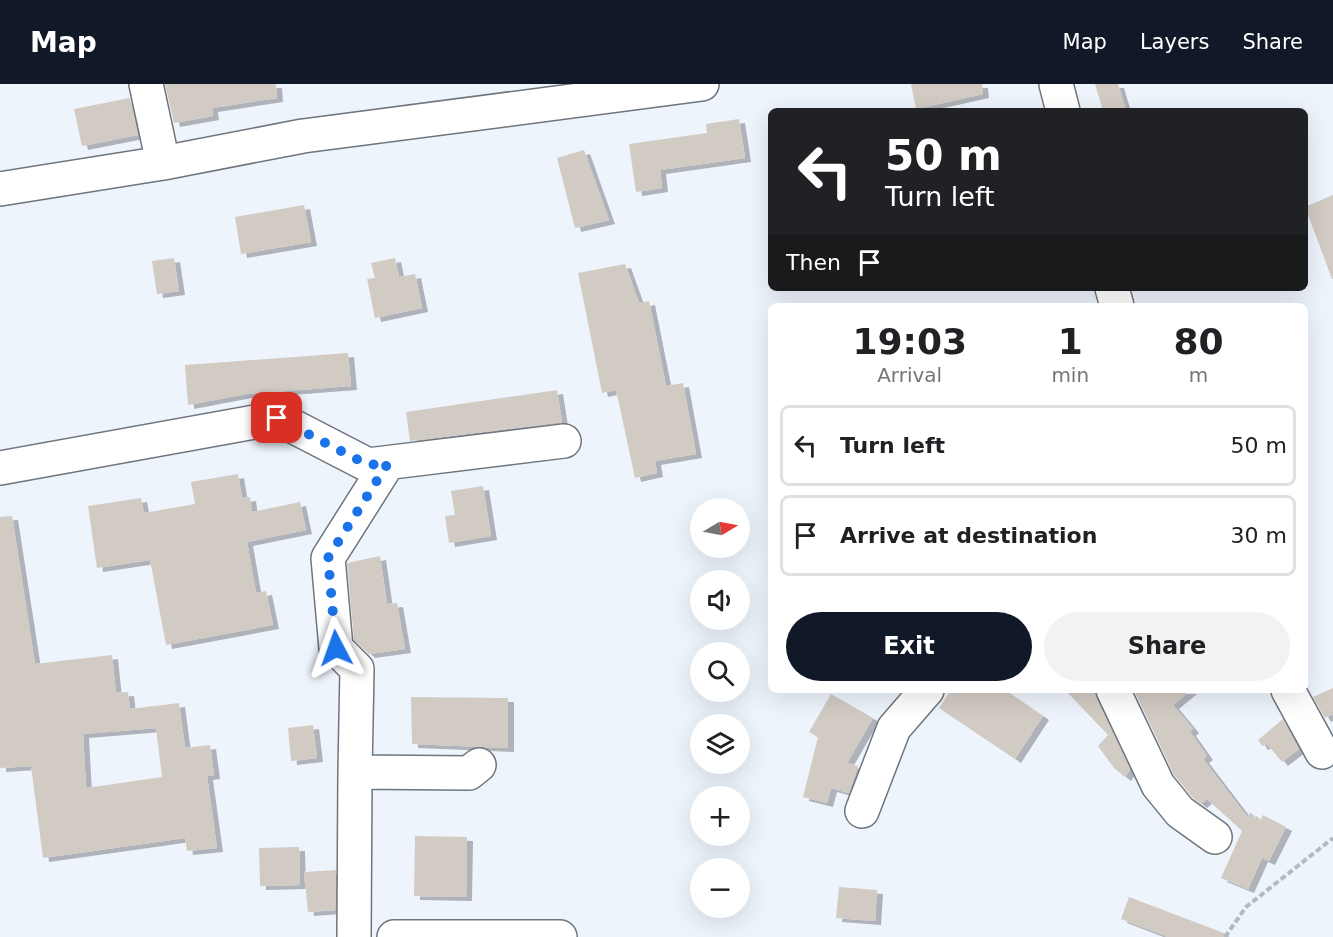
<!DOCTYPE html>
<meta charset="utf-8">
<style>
body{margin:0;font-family:"DejaVu Sans",sans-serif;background:#f2f2f2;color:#202124;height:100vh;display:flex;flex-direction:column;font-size:22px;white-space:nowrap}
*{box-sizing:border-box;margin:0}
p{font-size:20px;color:#757577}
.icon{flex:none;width:33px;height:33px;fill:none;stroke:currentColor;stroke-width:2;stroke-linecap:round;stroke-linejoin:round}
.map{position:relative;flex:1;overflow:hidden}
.details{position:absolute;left:768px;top:219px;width:540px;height:390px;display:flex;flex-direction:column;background:#fff;border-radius:9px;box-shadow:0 6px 24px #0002}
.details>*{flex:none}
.banner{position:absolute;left:768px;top:24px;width:540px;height:183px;border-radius:9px;box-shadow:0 6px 24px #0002;background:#202124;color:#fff;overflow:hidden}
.needle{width:39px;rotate:80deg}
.buttons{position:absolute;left:690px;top:414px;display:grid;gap:12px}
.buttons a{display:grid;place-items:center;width:60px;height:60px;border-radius:50%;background:#fff;box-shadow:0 6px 24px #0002;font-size:30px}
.pin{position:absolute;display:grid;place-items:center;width:51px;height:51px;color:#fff;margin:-26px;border-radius:12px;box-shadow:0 3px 9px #0006}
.me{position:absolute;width:66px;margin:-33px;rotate:356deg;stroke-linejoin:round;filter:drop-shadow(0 0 4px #0008)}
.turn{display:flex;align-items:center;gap:21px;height:126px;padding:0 18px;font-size:27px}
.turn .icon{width:78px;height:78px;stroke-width:2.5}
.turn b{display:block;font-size:42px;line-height:51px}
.then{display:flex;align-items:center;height:57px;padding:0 18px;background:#0003;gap:12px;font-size:22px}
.eta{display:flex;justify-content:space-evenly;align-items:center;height:102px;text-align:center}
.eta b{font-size:36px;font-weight:800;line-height:42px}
.button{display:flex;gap:12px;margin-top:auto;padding:12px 18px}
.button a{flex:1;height:69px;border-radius:36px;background:#111827;color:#fff;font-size:24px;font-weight:800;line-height:69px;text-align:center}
.button a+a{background:#f2f2f2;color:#202124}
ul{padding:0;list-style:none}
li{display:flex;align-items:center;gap:18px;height:81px;margin:0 12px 9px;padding:0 6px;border:3px solid #e0e0e0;border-radius:9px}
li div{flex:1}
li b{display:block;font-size:22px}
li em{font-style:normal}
header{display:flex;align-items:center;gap:36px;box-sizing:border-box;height:84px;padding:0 30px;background:#111827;color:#fff}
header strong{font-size:28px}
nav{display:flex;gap:33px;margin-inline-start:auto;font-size:21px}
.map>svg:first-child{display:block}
</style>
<header>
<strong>Map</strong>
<nav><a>Map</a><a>Layers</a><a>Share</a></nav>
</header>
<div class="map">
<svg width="1333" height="853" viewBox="0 0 1333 853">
<defs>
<filter id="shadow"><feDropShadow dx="6" dy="4" stdDeviation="0" flood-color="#0004"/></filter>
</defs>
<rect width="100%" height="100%" fill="#eef4fc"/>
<path fill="#d2cbc4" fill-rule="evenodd" filter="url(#shadow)" d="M 165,0 L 276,0 L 277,14 L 212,24 L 213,32 L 174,39 Z
M 911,0 L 982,0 L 983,10 L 916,25 Z
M 1095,0 L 1118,0 L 1126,27 L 1103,27 Z
M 130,14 L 138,51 L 82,62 L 74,25 Z
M 739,35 L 745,74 L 660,86 L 662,104 L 636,108 L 629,60 L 707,49 L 706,40 Z
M 584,66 L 609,136 L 575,144 L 557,74 Z
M 1333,111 L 1333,195 L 1332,195 L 1305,123 Z
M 304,121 L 311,158 L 241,170 L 235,133 Z
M 174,174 L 179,207 L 157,210 L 152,177 Z
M 395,174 L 399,193 L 415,190 L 422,224 L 375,234 L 367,195 L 375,194 L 371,179 Z
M 625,180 L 639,219 L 649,217 L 666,302 L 683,299 L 696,370 L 655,377 L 657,389 L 635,394 L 616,306 L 602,309 L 578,189 Z
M 348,269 L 351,302 L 246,310 L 188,321 L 185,281 Z
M 557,306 L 562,338 L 410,357 L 406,328 Z
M 238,390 L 242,414 L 250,413 L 252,428 L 300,418 L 306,446 L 247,458 L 256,509 L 266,507 L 273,541 L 166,561 L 150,476 L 97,484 L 88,422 L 141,414 L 144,429 L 195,420 L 191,398 Z
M 483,402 L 491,452 L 449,459 L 445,432 L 455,431 L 451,407 Z
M 12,432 L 35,580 L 112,571 L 116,609 L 128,608 L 130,625 L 179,619 L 185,664 L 210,661 L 214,691 L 207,692 L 217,764 L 187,767 L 185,754 L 43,774 L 31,682 L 0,684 L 0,433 ZM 156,644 L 162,693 L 86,704 L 83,650 Z
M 380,472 L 387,520 L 397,519 L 405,565 L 369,570 L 354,556 L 347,479 Z
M 1333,604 L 1333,630 L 1325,634 L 1313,613 Z
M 951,606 L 1005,606 L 1043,632 L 1015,675 L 939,624 Z
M 1065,606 L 1095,606 L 1130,686 L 1125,693 L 1114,684 L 1098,662 L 1108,651 Z
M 1134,606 L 1191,606 L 1173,621 L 1193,645 L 1190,648 L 1207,672 L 1203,675 L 1248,734 L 1250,728 L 1260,737 L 1263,731 L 1286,743 L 1269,777 L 1262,774 L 1248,805 L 1221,794 L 1242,747 L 1207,715 L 1201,720 L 1193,714 L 1174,691 Z
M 831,610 L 873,634 L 847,679 L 858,682 L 849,709 L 831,704 L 827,719 L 803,713 L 818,653 L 809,648 Z
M 411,613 L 508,614 L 508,664 L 412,660 Z
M 1283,635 L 1299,665 L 1282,678 L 1267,660 L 1262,662 L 1258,656 Z
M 313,641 L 317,674 L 291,677 L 288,644 Z
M 415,752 L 467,753 L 466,813 L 414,812 Z
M 299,763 L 300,801 L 260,802 L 259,764 Z
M 336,786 L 335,826 L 308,828 L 304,788 Z
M 839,803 L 877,806 L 875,837 L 836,834 Z
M 1129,813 L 1229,851 L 1229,853 L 1168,853 L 1121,835 Z"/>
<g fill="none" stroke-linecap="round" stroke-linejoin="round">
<defs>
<path id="minor" d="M 146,0 L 163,79
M 1056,0 L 1063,27
M 0,105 L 163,79 L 303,52 L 702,0
M 1112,204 L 1117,222
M 0,384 L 277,334 L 368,381 L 564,357
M 1113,606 L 1158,701 L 1180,728 L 1215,753
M 1288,606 L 1322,668
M 355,688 L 357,585 L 336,564 L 328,474 L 388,379
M 862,727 L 894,644 L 927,606
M 354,853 L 355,688 L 469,689 L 479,681
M 394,853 L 560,853"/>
</defs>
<use href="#minor" stroke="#6f757c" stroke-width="36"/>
<path stroke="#b5bac1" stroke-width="4" stroke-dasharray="6 3" stroke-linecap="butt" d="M 1225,853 L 1246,823 L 1333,754"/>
<use href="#minor" stroke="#fff" stroke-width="33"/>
</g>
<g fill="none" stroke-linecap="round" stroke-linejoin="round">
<path stroke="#1a73e8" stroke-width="10" stroke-dasharray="0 18" d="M 277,334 L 368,381 L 388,379 L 328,474 L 336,564"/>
</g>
</svg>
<div class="buttons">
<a><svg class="needle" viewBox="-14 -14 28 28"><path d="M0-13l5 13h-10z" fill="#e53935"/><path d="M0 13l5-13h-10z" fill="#757577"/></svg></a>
<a><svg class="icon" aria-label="sound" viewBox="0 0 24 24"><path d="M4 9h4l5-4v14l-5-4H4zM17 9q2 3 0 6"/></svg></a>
<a><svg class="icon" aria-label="search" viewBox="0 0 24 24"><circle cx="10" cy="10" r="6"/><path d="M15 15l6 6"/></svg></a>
<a><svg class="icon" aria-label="layers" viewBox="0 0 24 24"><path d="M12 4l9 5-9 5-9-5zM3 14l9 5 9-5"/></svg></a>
<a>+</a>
<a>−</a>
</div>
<div class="pin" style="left:277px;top:334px;background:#d93025"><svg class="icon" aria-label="arrive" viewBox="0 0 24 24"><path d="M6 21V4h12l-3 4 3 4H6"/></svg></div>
<svg class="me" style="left:336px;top:564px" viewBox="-20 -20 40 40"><path d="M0-17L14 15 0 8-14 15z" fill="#1a73e8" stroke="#fff" stroke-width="4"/></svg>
<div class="banner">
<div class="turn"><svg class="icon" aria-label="left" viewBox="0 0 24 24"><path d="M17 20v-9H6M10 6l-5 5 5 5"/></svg><div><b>50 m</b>Turn left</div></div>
<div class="then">Then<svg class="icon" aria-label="arrive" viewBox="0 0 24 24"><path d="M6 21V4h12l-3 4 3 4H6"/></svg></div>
</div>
<section class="details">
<div class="eta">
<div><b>19:03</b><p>Arrival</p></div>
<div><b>1</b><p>min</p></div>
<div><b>80</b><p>m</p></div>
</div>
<ul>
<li><svg class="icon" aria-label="left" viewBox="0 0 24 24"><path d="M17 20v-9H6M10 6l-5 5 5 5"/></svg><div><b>Turn left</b></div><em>50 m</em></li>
<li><svg class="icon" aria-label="arrive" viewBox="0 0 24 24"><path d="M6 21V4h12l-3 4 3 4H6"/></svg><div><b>Arrive at destination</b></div><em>30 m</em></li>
</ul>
<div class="button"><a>Exit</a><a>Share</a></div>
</section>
</div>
